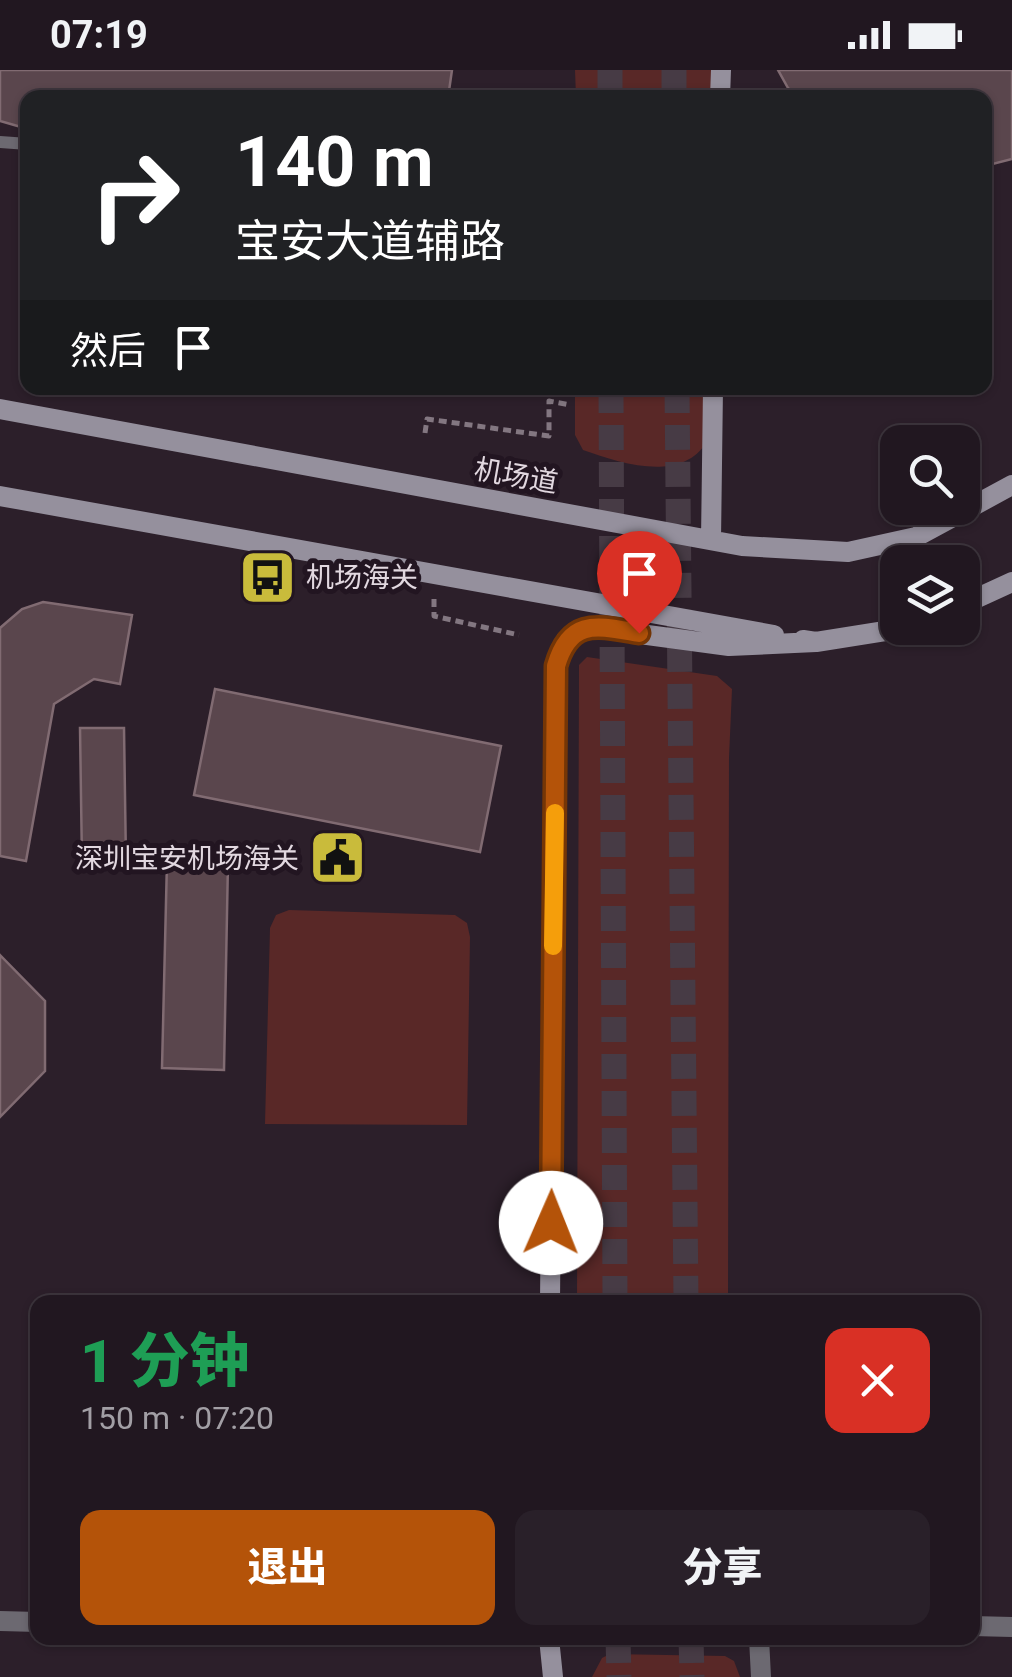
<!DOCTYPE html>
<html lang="zh">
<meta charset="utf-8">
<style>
body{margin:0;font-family:Roboto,"Noto Sans SC",sans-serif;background:#292029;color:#f1f3f6;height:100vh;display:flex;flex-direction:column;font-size:38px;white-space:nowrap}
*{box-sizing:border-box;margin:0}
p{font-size:32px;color:#a29fa5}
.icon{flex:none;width:55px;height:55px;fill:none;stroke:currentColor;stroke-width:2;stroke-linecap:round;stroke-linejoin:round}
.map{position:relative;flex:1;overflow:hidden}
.sheet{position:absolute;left:30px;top:1225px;width:950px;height:350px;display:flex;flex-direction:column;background:#211720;border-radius:20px;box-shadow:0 2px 8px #0004,0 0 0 2px #3e363e}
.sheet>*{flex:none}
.guide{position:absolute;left:20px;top:20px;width:972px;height:305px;border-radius:20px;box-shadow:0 2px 8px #0004,0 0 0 2px #3e363e;background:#202124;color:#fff;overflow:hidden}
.buttons{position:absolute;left:880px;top:355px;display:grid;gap:20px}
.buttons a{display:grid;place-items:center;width:100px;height:100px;border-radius:20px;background:#211720;box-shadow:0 2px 8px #0004,0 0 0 2px #3e363e;font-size:50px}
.pin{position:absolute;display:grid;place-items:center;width:85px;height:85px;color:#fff;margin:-102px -42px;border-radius:50% 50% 50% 0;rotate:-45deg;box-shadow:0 0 10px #0007}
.pin .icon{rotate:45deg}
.me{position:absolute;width:110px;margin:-55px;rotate:1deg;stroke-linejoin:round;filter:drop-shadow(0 0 8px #0008)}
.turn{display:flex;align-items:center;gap:35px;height:210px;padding:0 50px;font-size:45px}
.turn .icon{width:130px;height:130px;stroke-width:2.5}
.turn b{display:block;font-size:70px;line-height:85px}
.then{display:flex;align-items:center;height:95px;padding:0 50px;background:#0003;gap:20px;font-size:38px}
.round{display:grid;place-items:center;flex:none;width:105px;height:105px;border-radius:20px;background:#292029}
.headline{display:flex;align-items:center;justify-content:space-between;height:170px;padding:0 50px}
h1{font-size:60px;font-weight:800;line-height:75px;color:#1e9e55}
.action{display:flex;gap:20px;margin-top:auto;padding:20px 50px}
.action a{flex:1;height:115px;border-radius:20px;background:#b45309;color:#fff;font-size:40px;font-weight:800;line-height:115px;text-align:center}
.action a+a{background:#292029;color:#f1f3f6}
.status{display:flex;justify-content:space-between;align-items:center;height:70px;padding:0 50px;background:#211720;direction:ltr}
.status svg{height:28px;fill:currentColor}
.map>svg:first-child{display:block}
</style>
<div class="status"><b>07:19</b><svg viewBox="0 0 49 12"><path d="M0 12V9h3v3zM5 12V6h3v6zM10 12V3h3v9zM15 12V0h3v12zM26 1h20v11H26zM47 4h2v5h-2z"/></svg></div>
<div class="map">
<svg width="1012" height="1607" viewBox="0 0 1012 1607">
<rect width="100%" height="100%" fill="#2c1f2a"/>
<path fill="#592827" d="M 575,0 L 714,0 L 714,27 L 576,27 Z
M 575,318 L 708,318 L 704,376 C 677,412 620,393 583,380 L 575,365 Z
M 587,587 L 717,606 L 732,619 L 729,688 L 728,1232 L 577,1232 L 579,595 Z
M 289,840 L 455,845 L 467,853 L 470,867 L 467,1055 L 265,1054 L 270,858 L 276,845 Z
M 610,1584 L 725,1586 L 734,1591 L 740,1607 L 592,1607 L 602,1588 Z"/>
<path fill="#5a464d" stroke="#816b72" stroke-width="2.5" d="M 0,0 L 452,0 L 448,28 L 28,28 L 28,59 L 0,51 Z
M 778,0 L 1012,0 L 1012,89 L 985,96 L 985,28 L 798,28 L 788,18 Z
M 43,532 L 132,545 L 120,614 L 94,609 L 54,634 L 26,791 L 0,786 L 0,558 L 22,539 Z
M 215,619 L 501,676 L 480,782 L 194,725 Z
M 80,658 L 124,658 L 126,792 L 82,793 Z
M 167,791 L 228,792 L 224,1000 L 162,998 Z
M 0,885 L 45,931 L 45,1001 L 0,1047 Z"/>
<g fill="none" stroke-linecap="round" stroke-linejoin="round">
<path stroke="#473b45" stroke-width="25" stroke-dasharray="25 12" stroke-linecap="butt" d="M 610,0 L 610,28
M 674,0 L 674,28
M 611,318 L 615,1232
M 677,318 L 686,1232
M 618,1568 L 619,1607
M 691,1568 L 692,1607"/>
<path stroke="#837781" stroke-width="5" stroke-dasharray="8 5" stroke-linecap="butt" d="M 425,363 L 427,349 L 549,366 L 549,331 L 570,335
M 434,529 L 434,546 L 519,565"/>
<path stroke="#6c6971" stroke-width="12" d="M 0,72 L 28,74"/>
<path stroke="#6c6971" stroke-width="20" d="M 0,1551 L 38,1552
M 972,1556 L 1012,1557
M 759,1568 L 761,1607"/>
<path stroke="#95909d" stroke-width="20" d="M 720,28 L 721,0
M 0,339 L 742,476 L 848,482 L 916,467 L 1012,415
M 0,426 L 774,565
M 711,470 L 713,318
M 962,535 L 1012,512
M 803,570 L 816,572 L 904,558
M 550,1232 L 556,595 L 566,570 L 588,557 L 729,576 L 816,572
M 549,1568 L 553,1607"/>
</g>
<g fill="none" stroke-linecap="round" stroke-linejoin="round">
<defs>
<path id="route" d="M 551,1153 L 556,596 C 570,547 598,556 639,563"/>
</defs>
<use href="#route" stroke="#753606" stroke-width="25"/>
<use href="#route" stroke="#b45309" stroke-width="18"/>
<path stroke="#f59e0b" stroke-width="18" d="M 553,876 L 555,743"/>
</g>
<defs>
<symbol id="bus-square" viewBox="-11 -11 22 22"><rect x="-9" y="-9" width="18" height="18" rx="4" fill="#c9bb3b" stroke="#221521"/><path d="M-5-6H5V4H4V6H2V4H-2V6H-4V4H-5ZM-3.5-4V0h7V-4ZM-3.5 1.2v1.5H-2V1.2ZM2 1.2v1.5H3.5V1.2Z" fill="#111"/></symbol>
<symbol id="civic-square" viewBox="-11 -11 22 22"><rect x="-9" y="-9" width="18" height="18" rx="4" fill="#c9bb3b" stroke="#221521"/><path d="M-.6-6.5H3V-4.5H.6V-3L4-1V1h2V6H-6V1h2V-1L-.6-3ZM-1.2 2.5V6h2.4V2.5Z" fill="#111"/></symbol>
</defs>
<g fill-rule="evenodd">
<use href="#bus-square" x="236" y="476" width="63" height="63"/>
<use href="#civic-square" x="306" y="756" width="63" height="63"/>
</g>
<g text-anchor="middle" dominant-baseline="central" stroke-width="10" stroke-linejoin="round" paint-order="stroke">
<g font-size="28" fill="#e2d8e0" stroke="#221521">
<text transform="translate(516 406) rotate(10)">机场道</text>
</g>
<g font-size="28" fill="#e2d8e0" stroke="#221521" text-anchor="start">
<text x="306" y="507">机场海关</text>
<text x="299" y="788" text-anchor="end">深圳宝安机场海关</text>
</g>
</g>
</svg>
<div class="buttons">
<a><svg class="icon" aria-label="search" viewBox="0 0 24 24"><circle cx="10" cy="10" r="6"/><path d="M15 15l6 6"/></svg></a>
<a><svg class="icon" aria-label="layers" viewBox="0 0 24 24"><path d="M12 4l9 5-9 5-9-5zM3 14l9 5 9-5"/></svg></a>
</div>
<div class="pin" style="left:639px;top:563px;background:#d93025"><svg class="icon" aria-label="arrive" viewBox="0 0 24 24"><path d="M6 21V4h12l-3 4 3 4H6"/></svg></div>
<svg class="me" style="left:551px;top:1153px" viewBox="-20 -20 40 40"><circle r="19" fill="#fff"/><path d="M0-13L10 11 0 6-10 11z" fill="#b45309"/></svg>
<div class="guide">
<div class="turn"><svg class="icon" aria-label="right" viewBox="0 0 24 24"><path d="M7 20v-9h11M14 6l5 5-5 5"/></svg><div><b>140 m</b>宝安大道辅路</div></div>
<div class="then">然后<svg class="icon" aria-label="arrive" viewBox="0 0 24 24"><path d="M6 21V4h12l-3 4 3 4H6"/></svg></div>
</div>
<section class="sheet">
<div class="headline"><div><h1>1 分钟</h1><p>150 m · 07:20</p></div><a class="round" style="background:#d93025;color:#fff"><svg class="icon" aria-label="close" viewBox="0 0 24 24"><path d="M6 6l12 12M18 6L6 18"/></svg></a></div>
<div class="action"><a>退出</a><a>分享</a></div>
</section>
</div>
